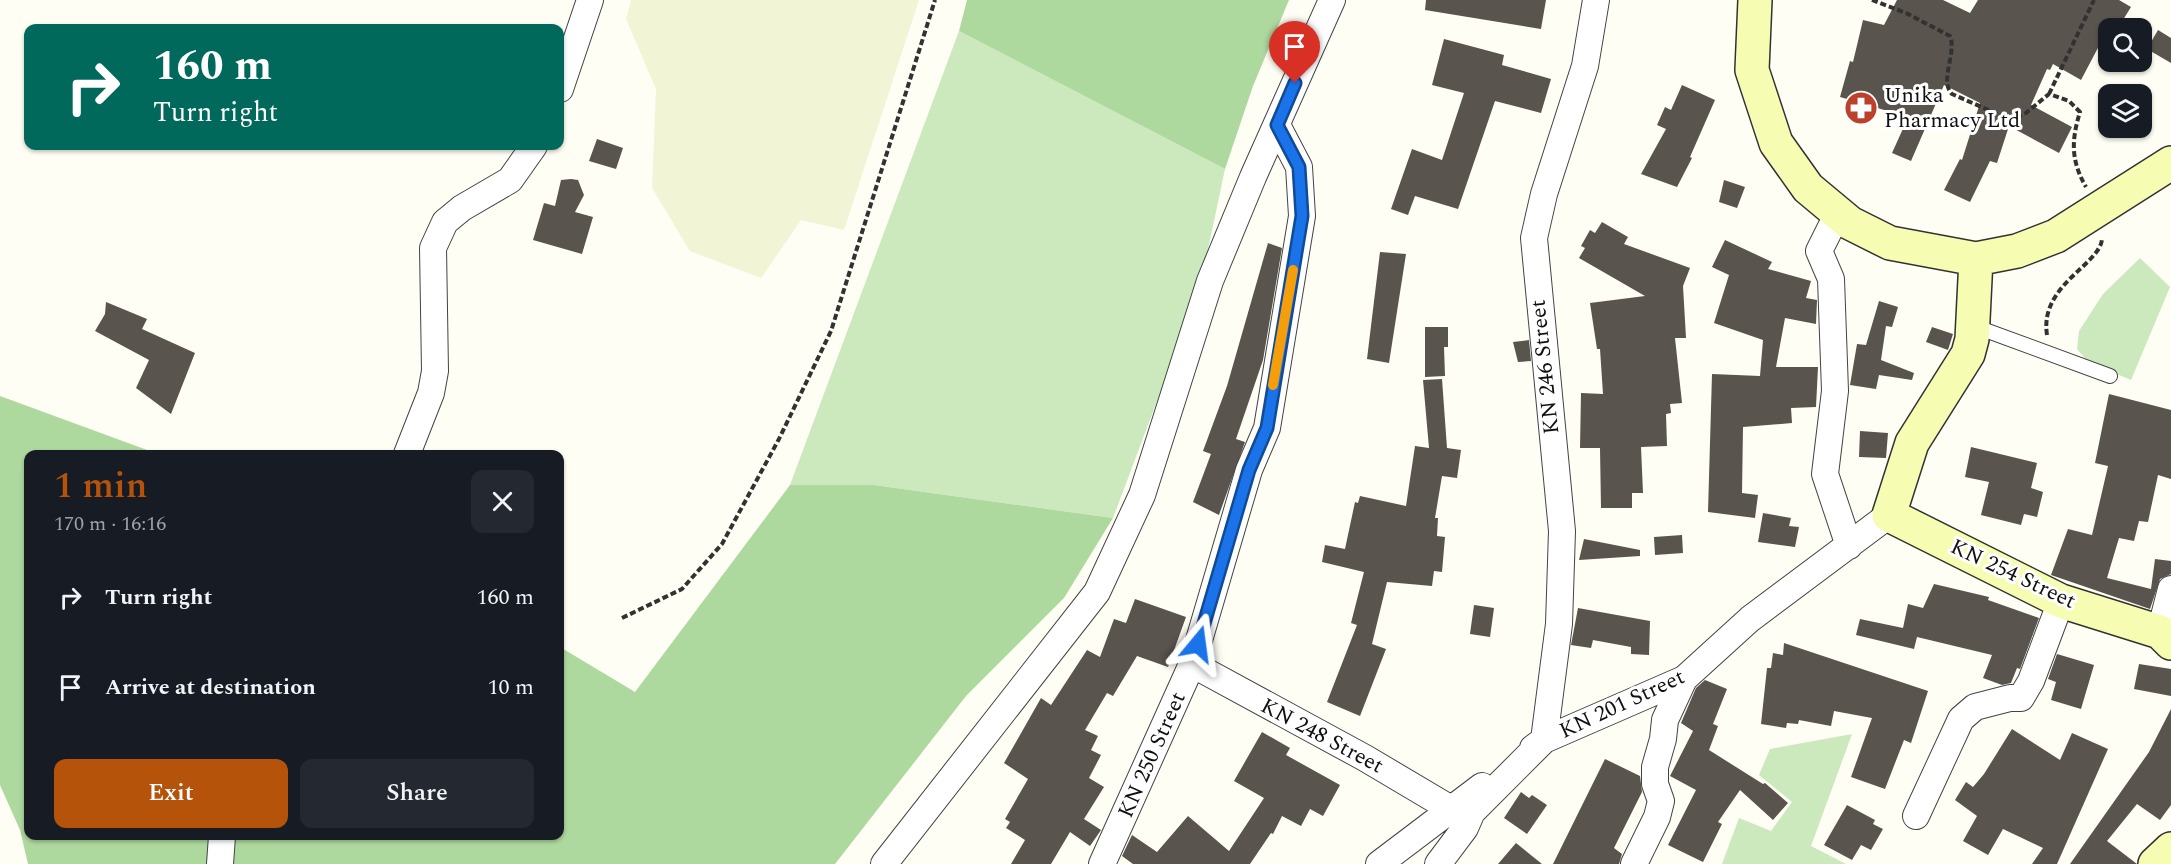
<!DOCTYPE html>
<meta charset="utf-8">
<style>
body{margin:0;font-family:Spectral,serif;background:#242831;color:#f1f3f6;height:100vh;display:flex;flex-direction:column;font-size:22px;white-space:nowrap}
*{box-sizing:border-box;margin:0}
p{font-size:20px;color:#9ea1a6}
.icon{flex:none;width:33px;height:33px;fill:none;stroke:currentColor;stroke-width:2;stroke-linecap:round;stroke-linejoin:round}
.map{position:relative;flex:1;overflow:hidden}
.side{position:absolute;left:24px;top:450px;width:540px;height:390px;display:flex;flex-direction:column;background:#171b24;border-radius:12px;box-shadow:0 2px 4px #0004}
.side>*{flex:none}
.banner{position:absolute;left:24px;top:24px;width:540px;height:126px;border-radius:12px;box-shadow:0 2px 4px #0004;background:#00695c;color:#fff;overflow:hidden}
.buttons{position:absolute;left:2098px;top:18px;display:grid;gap:12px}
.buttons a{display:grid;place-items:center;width:54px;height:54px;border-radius:12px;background:#171b24;box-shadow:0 2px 4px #0004;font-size:30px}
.pin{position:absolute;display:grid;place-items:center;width:51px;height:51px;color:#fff;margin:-62px -26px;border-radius:50% 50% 50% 0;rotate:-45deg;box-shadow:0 0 6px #0007}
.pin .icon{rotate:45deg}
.me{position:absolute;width:66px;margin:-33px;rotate:16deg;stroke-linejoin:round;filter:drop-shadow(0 0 4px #0008)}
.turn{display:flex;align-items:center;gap:21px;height:126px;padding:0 30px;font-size:27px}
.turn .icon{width:78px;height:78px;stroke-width:2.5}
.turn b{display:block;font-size:42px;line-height:51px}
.round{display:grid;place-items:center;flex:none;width:63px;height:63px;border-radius:12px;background:#242831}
.head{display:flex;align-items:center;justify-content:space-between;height:102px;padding:0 30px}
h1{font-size:36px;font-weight:600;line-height:45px;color:#b45309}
.primary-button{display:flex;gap:12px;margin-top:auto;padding:12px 30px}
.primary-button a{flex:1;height:69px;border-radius:12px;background:#b45309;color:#fff;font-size:24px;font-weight:600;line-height:69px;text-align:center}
.primary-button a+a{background:#242831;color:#f1f3f6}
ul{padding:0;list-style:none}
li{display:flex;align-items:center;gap:18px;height:90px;padding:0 30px}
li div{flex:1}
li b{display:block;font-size:22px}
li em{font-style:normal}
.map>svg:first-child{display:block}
</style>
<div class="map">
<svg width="2171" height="864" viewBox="0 0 2171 864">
<rect width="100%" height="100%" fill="#fffef4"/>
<path fill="#f1f4d5" d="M 631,0 L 919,0 L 844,230 L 801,220 L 761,278 L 690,251 L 652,188 L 656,89 L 626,19 Z"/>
<path fill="#cce9be" d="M 959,31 L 1225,169 L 1200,287 L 1113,518 L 874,485 L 790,485 Z
M 2140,258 L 2170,287 L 2131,380 L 2088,362 L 2077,349 L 2079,331 L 2103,294 Z
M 1852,734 L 1811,846 L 1846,864 L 1722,864 L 1739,818 L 1771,831 L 1792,802 L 1759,775 L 1770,749 Z"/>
<path fill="#aed99e" d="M 967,0 L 1289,0 L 1253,86 L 1225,169 L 959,31 Z
M 0,396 L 158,454 L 28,454 L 28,836 L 560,836 L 560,647 L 635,692 L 790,485 L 874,485 L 1113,518 L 1064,598 L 966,696 L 835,864 L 28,864 L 20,830 L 0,785 Z"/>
<path fill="#59544d" d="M 1426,0 L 1546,0 L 1541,29 L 1425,10 Z
M 1897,0 L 1943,0 L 1970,13 L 1978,0 L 2119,0 L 2131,7 L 2118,28 L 2109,27 L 2081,80 L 2053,64 L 2050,70 L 2047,69 L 2031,105 L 2072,127 L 2059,153 L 2009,126 L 1997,163 L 1990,161 L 1970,202 L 1944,190 L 1960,159 L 1962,160 L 1980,103 L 1944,85 L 1911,161 L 1892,153 L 1906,122 L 1889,115 L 1891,112 L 1840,97 L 1850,61 L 1853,62 L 1863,20 L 1884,25 Z
M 2158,30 L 2171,38 L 2171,63 L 2147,49 Z
M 1444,39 L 1504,55 L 1502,65 L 1551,79 L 1541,113 L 1495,101 L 1458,209 L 1415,196 L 1408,215 L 1391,209 L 1412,149 L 1442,160 L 1464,93 L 1432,85 Z
M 1682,85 L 1715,100 L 1690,157 L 1692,158 L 1677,187 L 1641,174 L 1666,129 L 1657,125 L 1665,107 L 1671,110 Z
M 597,139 L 623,148 L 616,169 L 589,161 Z
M 571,179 L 578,180 L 584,195 L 575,212 L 593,217 L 582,254 L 533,240 L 544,203 L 555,206 L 561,180 Z
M 1724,180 L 1745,187 L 1737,208 L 1719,202 Z
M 1602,222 L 1628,237 L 1624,244 L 1690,268 L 1683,286 L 1686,338 L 1675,338 L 1682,403 L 1670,404 L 1671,413 L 1666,414 L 1667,446 L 1641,447 L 1643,493 L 1632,493 L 1632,508 L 1601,508 L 1600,448 L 1580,448 L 1581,393 L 1603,394 L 1600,349 L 1597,349 L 1590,303 L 1645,296 L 1579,258 L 1585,248 L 1581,246 L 1590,230 L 1595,233 Z
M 1725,240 L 1772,262 L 1768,269 L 1811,281 L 1806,298 L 1817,300 L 1816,324 L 1785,318 L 1776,367 L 1818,367 L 1816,407 L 1791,408 L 1792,423 L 1743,427 L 1742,493 L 1758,495 L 1755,518 L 1708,512 L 1712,374 L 1760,376 L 1763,340 L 1714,323 L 1729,275 L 1712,267 Z
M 1268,243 L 1282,248 L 1263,360 L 1236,439 L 1245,442 L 1219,515 L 1193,502 L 1211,454 L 1203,451 L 1227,386 Z
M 1380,252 L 1406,254 L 1389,363 L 1367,359 Z
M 1879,301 L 1898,307 L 1892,327 L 1886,326 L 1881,360 L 1914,373 L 1912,380 L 1879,375 L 1876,389 L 1850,385 L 1857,344 L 1866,345 Z
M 106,302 L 147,319 L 142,329 L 195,353 L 171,414 L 136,388 L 149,360 L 95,331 L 105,314 Z
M 1425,327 L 1448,327 L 1448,347 L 1444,347 L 1445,376 L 1425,377 Z
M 1932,327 L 1953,334 L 1948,350 L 1926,342 Z
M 1529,340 L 1531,361 L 1518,362 L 1513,342 Z
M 1442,379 L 1447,448 L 1461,450 L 1457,478 L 1442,476 L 1435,518 L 1438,518 L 1437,536 L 1445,537 L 1442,572 L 1434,571 L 1432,586 L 1387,582 L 1372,644 L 1386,649 L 1360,716 L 1327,702 L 1357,625 L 1351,623 L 1364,572 L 1322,562 L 1325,545 L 1345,549 L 1355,502 L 1358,503 L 1360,496 L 1406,506 L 1415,446 L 1429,448 L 1423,380 Z
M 2109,394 L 2171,410 L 2171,479 L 2158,475 L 2148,522 L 2139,521 L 2134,541 L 2119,538 L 2107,578 L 2151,589 L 2155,559 L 2171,561 L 2171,574 L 2160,579 L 2150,609 L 2051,575 L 2068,529 L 2092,535 L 2108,466 L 2095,463 Z
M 1860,431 L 1888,433 L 1886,458 L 1859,457 Z
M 1971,447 L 2037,463 L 2031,488 L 2043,492 L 2037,517 L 2024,514 L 2021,525 L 1981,515 L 1989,482 L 1965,477 Z
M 1763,513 L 1791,518 L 1789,526 L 1799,527 L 1795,547 L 1758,542 Z
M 1682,535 L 1683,553 L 1655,555 L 1654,537 Z
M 1584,539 L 1640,550 L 1640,556 L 1579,560 Z
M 1934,584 L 1989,597 L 1988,600 L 2039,618 L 2020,669 L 2017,668 L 2011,683 L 2002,685 L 1983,678 L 1992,655 L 1917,637 L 1914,649 L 1856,635 L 1860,619 L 1903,628 L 1908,604 L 1923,608 Z
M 1135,599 L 1186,617 L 1168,667 L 1137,656 L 1113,696 L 1107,693 L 1085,730 L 1098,736 L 1091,750 L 1101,755 L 1089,778 L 1104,787 L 1084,819 L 1101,830 L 1099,833 L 1090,846 L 1070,832 L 1051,864 L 1011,864 L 1025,840 L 1006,828 L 1010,822 L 1005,819 L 1028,779 L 1004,763 L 1041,698 L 1051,705 L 1087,650 L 1100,657 L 1114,619 L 1126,623 Z
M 1474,605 L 1494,608 L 1490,637 L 1470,634 Z
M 1578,608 L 1650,621 L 1649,655 L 1631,654 L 1631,647 L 1593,640 L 1591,648 L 1571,645 Z
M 1784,643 L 1928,691 L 1911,743 L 1904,740 L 1885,789 L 1851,777 L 1872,718 L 1834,711 L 1831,726 L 1799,720 L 1798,724 L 1787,723 L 1786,728 L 1761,724 L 1767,668 L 1771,668 L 1773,653 L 1783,655 Z
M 2057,654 L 2094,665 L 2081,709 L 2051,700 L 2056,682 L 2048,679 Z
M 2139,664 L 2171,669 L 2171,696 L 2134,689 Z
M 1705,680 L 1727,689 L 1713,724 L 1718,726 L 1709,750 L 1763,784 L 1765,783 L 1788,803 L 1773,820 L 1740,790 L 1718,822 L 1722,824 L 1703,862 L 1668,845 L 1696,790 L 1670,776 L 1693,731 L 1681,723 L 1696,688 Z
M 2171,709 L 2171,805 L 2160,820 L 2137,804 L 2107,841 L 2137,864 L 2070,864 L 2149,752 Z
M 2012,729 L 2060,760 L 2072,733 L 2108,749 L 2057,864 L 2032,864 L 2043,848 L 2003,829 L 1988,855 L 1963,841 L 1977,816 L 1955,800 L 1966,782 L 1973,787 L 1984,774 Z
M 1262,732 L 1290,748 L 1286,755 L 1340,785 L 1323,816 L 1310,809 L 1301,826 L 1282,816 L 1273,834 L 1271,833 L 1250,864 L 1133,864 L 1122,856 L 1132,835 L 1157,852 L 1188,816 L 1229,851 L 1264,798 L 1234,781 Z
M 1605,759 L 1640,776 L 1642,792 L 1614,848 L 1622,854 L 1619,864 L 1553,864 Z
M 1521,792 L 1529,798 L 1532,795 L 1547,805 L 1527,834 L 1504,818 Z
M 1847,805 L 1875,820 L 1873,824 L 1883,829 L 1871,850 L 1861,845 L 1852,860 L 1824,845 Z
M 1516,843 L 1542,864 L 1498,864 Z"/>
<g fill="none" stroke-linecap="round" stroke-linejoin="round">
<defs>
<path id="lane" d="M 1974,326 L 2110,376"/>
<path id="street" d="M 560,89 L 590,0
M 1838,213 L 1819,251 L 1831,279 L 1835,391 L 1825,474 L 1849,546
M 407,454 L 431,393 L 435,371 L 433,248 L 445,222 L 462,208 L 510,180 L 534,146
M 2160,632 L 2171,589
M 1192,664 L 1365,758 L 1451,809 L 1472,812 L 1465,828 L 1438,864
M 1533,748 L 1544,740 L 1684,679 L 1750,619 L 1889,515
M 1472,812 L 1544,740 L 1559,624 L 1562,531 L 1534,238 L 1544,194 L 1585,66 L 1596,0
M 1916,816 L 1961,719 L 1975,707 L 2010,698 L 2021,698 L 2031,681 L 2061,601
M 220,864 L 222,836
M 884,864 L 1097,592 L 1142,495 L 1210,281 L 1253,177 L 1332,0
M 1102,864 L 1192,664 L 1249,470 L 1267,428 L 1302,216 L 1299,167 L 1277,125
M 1379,864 L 1482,786
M 1634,864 L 1657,817 L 1661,801 L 1655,784 L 1655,767 L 1663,739 L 1665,720 L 1684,679"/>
<path id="secondary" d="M 1755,0 L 1752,70 L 1776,143 L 1808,188 L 1850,223 L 1890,243 L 1976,259 L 2017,251 L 2056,236 L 2171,163
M 1976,259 L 1972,339 L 1968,354 L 1912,443 L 1889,515 L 2061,601 L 2160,632 L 2171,643
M 2155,864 L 2171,849"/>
</defs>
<use href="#lane" stroke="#434343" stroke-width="16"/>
<use href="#street" stroke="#434343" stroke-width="28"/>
<use href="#secondary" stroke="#323232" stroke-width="36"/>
<path stroke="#323232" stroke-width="4" stroke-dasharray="6 3" stroke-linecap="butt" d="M 1872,0 L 1906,13 L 1950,36 C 1957,53 1939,81 1952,94 L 2011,120 L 2026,113 L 2049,94 L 2069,101 L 2080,112 C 2071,141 2071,161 2086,187
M 2049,94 L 2094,0
M 2047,335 C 2039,285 2100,265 2102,239
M 622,618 L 682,589 L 722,544 L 779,439 L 831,331 L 935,0"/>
<use href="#lane" stroke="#fff" stroke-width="14"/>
<use href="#street" stroke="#fff" stroke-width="26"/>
<use href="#secondary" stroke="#f6fcb2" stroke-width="33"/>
</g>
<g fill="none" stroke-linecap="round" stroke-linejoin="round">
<defs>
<path id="route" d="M 1198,644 L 1249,470 L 1267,428 L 1302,216 L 1299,167 L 1277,125 L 1295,83"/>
</defs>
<use href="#route" stroke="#114b97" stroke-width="15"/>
<use href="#route" stroke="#1a73e8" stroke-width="10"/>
<path stroke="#f59e0b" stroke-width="10" d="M 1273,385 L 1293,270"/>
</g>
<defs>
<symbol id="pharmacy-disc" viewBox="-11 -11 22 22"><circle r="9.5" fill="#bc412d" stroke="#fff"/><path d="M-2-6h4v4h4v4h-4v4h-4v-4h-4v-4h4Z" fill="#fff"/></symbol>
</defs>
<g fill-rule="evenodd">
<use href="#pharmacy-disc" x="1842" y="89" width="38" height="38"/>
</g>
<g text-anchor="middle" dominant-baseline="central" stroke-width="6" stroke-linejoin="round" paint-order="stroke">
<g font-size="22" fill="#101010" stroke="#fff" text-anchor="start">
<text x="1884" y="95">Unika<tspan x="1884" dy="25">Pharmacy Ltd</tspan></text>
</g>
<g font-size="22" fill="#101010" stroke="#fff">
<text transform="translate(1545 367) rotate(-96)">KN 246 Street</text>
<text transform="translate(2013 574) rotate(25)">KN 254 Street</text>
<text transform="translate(1622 704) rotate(-25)">KN 201 Street</text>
<text transform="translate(1322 736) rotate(28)">KN 248 Street</text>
<text transform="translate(1152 755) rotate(-66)">KN 250 Street</text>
</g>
</g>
</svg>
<div class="buttons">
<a><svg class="icon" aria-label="search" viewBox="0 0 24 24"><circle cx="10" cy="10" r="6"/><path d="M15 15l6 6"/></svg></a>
<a><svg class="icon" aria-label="layers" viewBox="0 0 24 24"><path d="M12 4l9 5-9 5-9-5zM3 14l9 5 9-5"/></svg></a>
</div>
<div class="pin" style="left:1295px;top:83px;background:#d93025"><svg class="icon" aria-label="arrive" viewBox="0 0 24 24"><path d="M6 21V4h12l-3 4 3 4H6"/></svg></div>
<svg class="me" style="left:1198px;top:644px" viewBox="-20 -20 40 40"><path d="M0-17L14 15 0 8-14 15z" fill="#1a73e8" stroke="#fff" stroke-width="4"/></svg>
<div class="banner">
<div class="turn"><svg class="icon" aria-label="right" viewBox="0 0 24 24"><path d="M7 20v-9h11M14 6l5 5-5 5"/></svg><div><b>160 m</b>Turn right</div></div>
</div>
<section class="side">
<div class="head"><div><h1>1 min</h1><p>170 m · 16:16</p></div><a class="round"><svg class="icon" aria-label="close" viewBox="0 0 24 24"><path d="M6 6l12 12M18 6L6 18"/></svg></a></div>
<ul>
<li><svg class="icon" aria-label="right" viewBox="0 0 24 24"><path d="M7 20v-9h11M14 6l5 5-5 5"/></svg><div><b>Turn right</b></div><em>160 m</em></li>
<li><svg class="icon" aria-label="arrive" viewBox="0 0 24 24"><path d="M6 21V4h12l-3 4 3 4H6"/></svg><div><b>Arrive at destination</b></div><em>10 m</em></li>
</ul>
<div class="primary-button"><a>Exit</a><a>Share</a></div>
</section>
</div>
